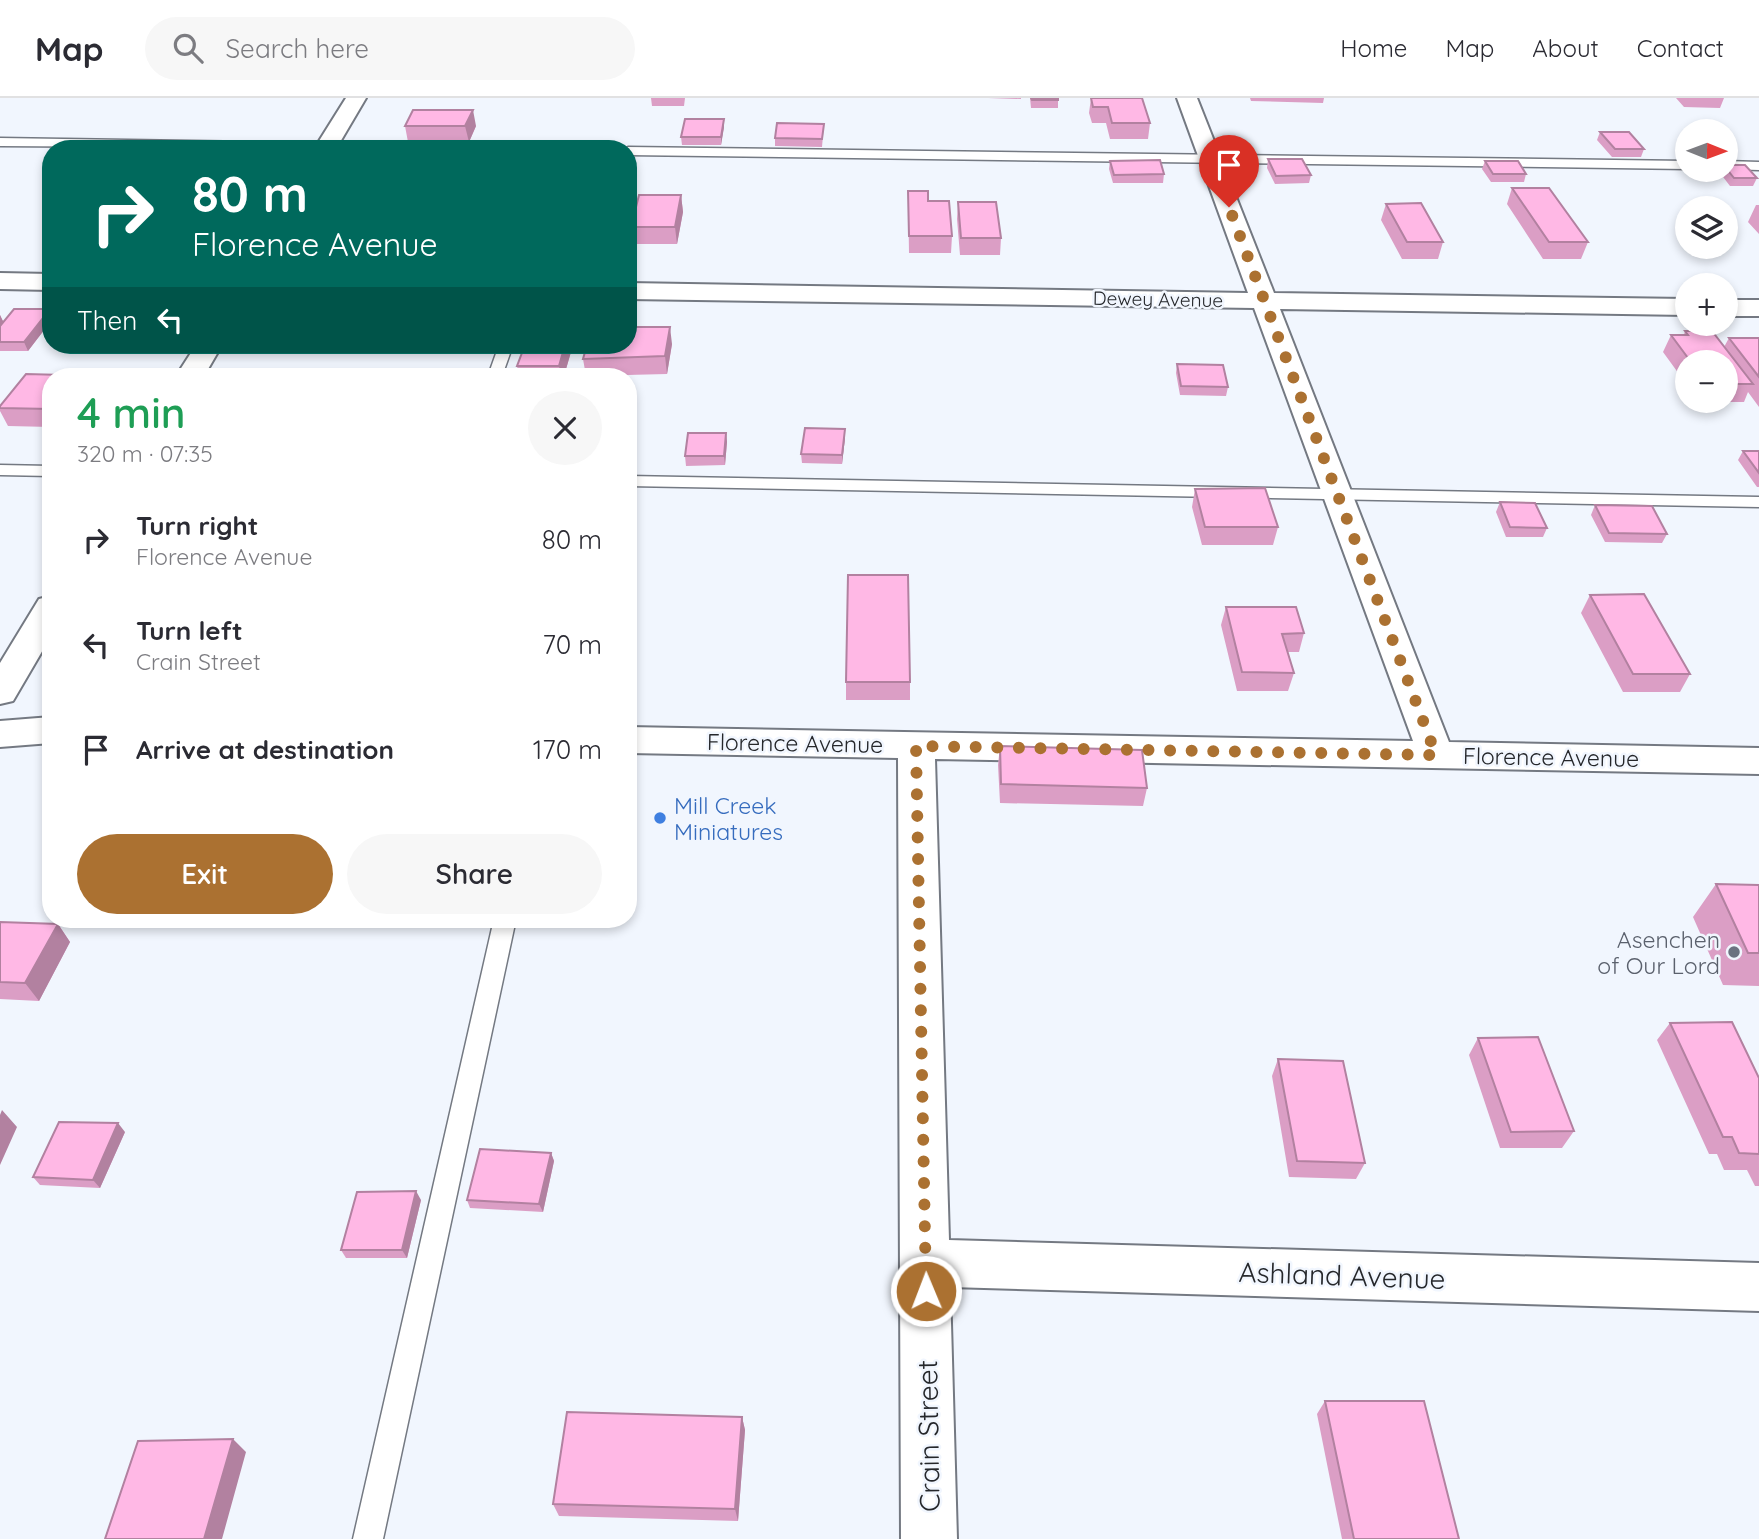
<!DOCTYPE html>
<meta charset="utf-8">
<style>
body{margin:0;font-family:Quicksand,sans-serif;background:#f7f7f7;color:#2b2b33;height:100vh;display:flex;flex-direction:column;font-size:26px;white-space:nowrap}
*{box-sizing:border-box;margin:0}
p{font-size:23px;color:#7c7c81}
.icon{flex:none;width:38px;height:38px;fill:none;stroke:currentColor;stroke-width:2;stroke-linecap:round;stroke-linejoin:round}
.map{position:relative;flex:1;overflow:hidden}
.panel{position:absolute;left:42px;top:270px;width:595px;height:560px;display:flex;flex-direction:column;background:#fff;border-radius:28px;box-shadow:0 4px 10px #0003}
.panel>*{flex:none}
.guide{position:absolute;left:42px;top:42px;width:595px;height:214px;border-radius:28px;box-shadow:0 4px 10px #0003;background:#00695c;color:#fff;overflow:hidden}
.needle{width:46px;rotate:91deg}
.fabs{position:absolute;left:1675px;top:21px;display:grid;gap:14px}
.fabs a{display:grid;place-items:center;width:63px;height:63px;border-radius:50%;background:#fff;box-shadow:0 4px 10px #0003;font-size:35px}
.pin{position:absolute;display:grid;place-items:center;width:60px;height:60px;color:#fff;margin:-72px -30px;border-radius:50% 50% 50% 0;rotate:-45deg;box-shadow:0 0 7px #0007}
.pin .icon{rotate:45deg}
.me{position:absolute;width:77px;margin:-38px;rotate:359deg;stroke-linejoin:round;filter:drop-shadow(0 0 5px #0008)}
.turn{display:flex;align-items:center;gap:24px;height:147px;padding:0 35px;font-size:32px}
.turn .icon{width:91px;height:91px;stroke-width:2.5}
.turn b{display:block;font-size:49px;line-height:60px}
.then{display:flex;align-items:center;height:66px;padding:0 35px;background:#0003;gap:14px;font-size:26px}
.round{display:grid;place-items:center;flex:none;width:74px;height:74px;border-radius:37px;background:#f7f7f7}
.headline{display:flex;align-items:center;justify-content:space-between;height:119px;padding:0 35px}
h1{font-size:42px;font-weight:600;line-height:52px;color:#1e9e55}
.primary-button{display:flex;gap:14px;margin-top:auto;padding:14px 35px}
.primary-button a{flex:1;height:80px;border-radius:42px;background:#ab7131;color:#fff;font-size:28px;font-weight:600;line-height:80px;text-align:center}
.primary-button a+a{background:#f7f7f7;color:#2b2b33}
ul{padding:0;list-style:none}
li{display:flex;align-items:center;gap:21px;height:105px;padding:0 35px}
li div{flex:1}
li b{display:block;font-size:26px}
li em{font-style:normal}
header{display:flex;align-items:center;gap:42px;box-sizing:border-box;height:98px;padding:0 35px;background:#fff;border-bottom:2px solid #e1e1e2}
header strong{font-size:33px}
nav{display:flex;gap:38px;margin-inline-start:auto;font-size:24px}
.search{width:490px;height:63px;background:#f7f7f7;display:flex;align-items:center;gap:18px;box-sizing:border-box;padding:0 24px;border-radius:38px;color:#7c7c81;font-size:26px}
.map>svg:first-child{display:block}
</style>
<header>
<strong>Map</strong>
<div class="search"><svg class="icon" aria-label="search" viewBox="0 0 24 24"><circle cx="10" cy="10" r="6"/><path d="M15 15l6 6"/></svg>Search here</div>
<nav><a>Home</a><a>Map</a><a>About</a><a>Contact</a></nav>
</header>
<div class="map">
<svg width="1759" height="1441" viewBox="0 0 1759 1441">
<rect width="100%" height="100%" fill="#f1f6fe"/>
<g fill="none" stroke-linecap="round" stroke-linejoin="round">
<defs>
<path id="service" d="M 0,40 L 452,47 L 458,51 L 0,48 Z
M 628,49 L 1687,63 L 1687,71 L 628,57 L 628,51 L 624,51 Z
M 1726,63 L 1759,64 L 1759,72 L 1726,71 Z
M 499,247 L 513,247 L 502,278 L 488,278 Z
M 0,367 L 51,368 L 51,378 L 0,377 Z
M 628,378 L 1759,399 L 1759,409 L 628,388 Z
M 494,821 L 516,821 L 383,1441 L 353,1441 Z"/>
<path id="minor" d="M 346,0 L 366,0 L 336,51 L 314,51 Z
M 1177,0 L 1197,0 L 1274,195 L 1687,201 L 1687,217 L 1280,211 L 1449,644 L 1759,650 L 1759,676 L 935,661 L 949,1142 L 1759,1165 L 1759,1213 L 950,1189 L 957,1441 L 901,1441 L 898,660 L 628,655 L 628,629 L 1413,643 L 1254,210 L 628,201 L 628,185 L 1248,195 Z
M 0,175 L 51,176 L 51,192 L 0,191 Z
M 1726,202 L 1759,202 L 1759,218 L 1726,218 Z
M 196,247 L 222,247 L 204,278 L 176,278 Z
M 51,498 L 51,538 L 13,603 L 0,606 L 0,565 L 39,501 Z
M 51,619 L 51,645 L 0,649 L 0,623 Z"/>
</defs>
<use href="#service" stroke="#747982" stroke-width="3"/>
<use href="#minor" stroke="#747982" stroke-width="4"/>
<use href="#service" fill="#fff" fill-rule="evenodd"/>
<use href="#minor" fill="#fff" fill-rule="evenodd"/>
</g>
<path fill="#db9ec5" d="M 651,0 L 685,0 L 684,8 L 652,8 Z
M 988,0 L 1021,0 L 1021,1 Z
M 1030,0 L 1058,0 L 1058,10 L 1031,10 Z
M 1091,0 L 1150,25 L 1148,41 L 1110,41 L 1106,25 L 1092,25 L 1089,15 Z
M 1250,0 L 1324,0 L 1323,5 L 1251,3 Z
M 1676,0 L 1724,0 L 1720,10 L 1684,9 Z
M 724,21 L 724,29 L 721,47 L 682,47 L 681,39 Z
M 824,26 L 822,49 L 775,48 L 775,40 Z
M 405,28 L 476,28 L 469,44 L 408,44 Z
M 1600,34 L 1644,51 L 1641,59 L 1612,59 L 1597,42 Z
M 1268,61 L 1311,77 L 1309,85 L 1275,86 L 1267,70 Z
M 1110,63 L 1164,76 L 1163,85 L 1113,85 L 1109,71 Z
M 1485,63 L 1526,76 L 1524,84 L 1491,84 L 1482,71 Z
M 1726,67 L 1757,80 L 1753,88 L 1730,88 L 1720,75 L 1721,72 L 1726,72 Z
M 1512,90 L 1588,144 L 1581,161 L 1543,161 L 1507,106 Z
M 908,93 L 928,103 L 952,138 L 951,155 L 909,155 Z
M 681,97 L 683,114 L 677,146 L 633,146 L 631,129 Z
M 958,104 L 1001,140 L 1000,157 L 960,157 L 957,121 Z
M 1386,106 L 1443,144 L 1438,161 L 1402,161 L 1381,122 Z
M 1756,107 L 1759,107 L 1759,136 L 1748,124 Z
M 50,211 L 51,213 L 51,223 L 28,253 L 0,253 L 0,217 L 3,224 Z
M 1685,233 L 1724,249 L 1729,240 L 1759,240 L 1759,309 L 1748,294 L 1744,304 L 1699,304 L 1698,303 L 1726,303 L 1726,264 L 1687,264 L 1687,287 L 1663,254 L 1671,237 L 1684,237 Z
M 672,246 L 667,276 L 586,278 L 583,261 Z
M 525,247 L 573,247 L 564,278 L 519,278 L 517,268 Z
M 1177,266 L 1228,289 L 1226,298 L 1180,297 L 1176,275 Z
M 51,278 L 51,329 L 8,328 L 0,313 L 0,308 Z
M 845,331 L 845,340 L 842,366 L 802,365 L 801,356 Z
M 726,335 L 727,344 L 725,367 L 686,368 L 685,358 Z
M 1743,353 L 1759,353 L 1759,389 L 1757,389 L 1738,362 Z
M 1195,391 L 1278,429 L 1273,447 L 1202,447 L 1192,409 Z
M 1500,404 L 1547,430 L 1543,439 L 1506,439 L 1496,414 Z
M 1595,407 L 1667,436 L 1662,445 L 1605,444 L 1591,417 Z
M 1590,497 L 1690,576 L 1680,594 L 1623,594 L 1581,515 Z
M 1226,509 L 1304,535 L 1299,554 L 1288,554 L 1294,575 L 1288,593 L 1237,593 L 1221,527 Z
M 846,584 L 910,584 L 910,602 L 846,602 Z
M 1000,648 L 1147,690 L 1143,708 L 1000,705 L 998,667 Z
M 1716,786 L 1759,787 L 1759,888 L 1723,887 L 1693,819 Z
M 0,824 L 58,826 L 70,844 L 39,903 L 0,901 Z
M 1670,925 L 1759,980 L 1759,1088 L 1755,1088 L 1747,1072 L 1724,1072 L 1717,1056 L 1709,1056 L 1657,942 Z
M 1478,940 L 1574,1033 L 1562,1050 L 1500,1050 L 1469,957 Z
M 1278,961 L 1365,1065 L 1356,1081 L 1289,1079 L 1272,978 Z
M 125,1034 L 100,1090 L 40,1087 L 33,1079 Z
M 551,1055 L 554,1063 L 543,1114 L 470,1110 L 467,1102 Z
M 421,1102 L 407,1160 L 346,1160 L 341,1152 Z
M 1325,1303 L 1459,1441 L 1342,1441 L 1317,1316 Z
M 742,1319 L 745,1332 L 738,1423 L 559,1418 L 553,1406 Z"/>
<path fill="#b281a0" d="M 473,12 L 476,28 L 469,44 L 465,28 Z
M 724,21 L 724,29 L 721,47 L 721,39 Z
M 681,97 L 683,114 L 677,146 L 675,129 Z
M 50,211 L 51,213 L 51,223 L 28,253 L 24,244 Z
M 0,217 L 5,227 L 0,233 Z
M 670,229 L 672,246 L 667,276 L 665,258 Z
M 565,247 L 573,247 L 564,278 L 561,278 L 559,268 Z
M 845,331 L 845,340 L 842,366 L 842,357 Z
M 726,335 L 727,344 L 725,367 L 724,358 Z
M 58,826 L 70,844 L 39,903 L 25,885 Z
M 2,1012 L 17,1029 L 0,1067 L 0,1017 Z
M 118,1025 L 125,1034 L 100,1090 L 93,1082 Z
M 551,1055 L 554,1063 L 543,1114 L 539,1106 Z
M 416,1093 L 421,1102 L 407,1160 L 402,1152 Z
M 742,1319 L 745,1332 L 738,1423 L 735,1411 Z
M 233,1341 L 246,1354 L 222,1441 L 204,1441 Z"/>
<path fill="#ffb8e5" stroke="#b281a0" stroke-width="2" d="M 1031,0 L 1058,0 L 1058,2 L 1032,2 Z
M 1091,0 L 1142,0 L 1150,25 L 1112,25 L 1108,9 L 1093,9 Z
M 413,12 L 473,12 L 465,28 L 405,28 Z
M 685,21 L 724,21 L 721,39 L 681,39 Z
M 777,25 L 824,26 L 822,41 L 775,40 Z
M 1600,34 L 1629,34 L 1644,51 L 1615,51 Z
M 1268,61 L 1302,61 L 1311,77 L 1276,78 Z
M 1160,62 L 1164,76 L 1114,77 L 1110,63 Z
M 1485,63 L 1518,63 L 1526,76 L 1493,76 Z
M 1726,67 L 1745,67 L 1757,80 L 1734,80 L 1726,70 Z
M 1512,90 L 1549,90 L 1588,144 L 1549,144 Z
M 908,93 L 928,93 L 928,103 L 949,103 L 952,138 L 909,138 Z
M 639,97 L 681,97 L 675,129 L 631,129 Z
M 958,104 L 996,104 L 1001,140 L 961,140 Z
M 1421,105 L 1443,144 L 1407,144 L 1386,106 Z
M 14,211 L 50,211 L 24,244 L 0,244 L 0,228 Z
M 628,229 L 670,229 L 665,258 L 583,261 L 587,247 L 628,247 Z
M 1685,233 L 1712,233 L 1753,286 L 1726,286 L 1726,264 L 1691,264 L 1671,237 L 1688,237 Z
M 1729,240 L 1759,240 L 1759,279 Z
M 525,247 L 565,247 L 559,268 L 517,268 Z
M 1177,266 L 1223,267 L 1228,289 L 1181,288 Z
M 26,276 L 102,278 L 51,278 L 51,311 L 0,310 L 0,308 Z
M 805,330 L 845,331 L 842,357 L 801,356 Z
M 688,335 L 726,335 L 724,358 L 685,358 Z
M 1743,353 L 1759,353 L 1759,375 Z
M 1265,390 L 1278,429 L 1205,429 L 1195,391 Z
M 1500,404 L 1535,405 L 1547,430 L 1510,429 Z
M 1595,407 L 1652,408 L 1667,436 L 1609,435 Z
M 848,477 L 908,477 L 910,584 L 846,584 Z
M 1644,496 L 1690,576 L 1633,576 L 1590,497 Z
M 1226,509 L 1296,509 L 1304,535 L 1282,536 L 1294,575 L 1242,574 Z
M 1000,648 L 1142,652 L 1147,690 L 1001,686 Z
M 1716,786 L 1759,787 L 1759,855 L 1748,855 Z
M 0,824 L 58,826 L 25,885 L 0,884 Z
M 1732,924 L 1759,980 L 1759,1056 L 1739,1055 L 1732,1039 L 1723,1039 L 1670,925 Z
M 1538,939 L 1574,1033 L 1511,1034 L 1478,940 Z
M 1278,961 L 1343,963 L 1365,1065 L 1297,1063 Z
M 59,1024 L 118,1025 L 93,1082 L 33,1079 Z
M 480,1051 L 551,1055 L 539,1106 L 467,1102 Z
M 416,1093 L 402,1152 L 341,1152 L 357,1094 Z
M 1325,1303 L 1424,1303 L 1459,1441 L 1354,1441 Z
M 567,1314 L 742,1319 L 735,1411 L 553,1406 Z
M 233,1341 L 204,1441 L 105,1441 L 138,1343 Z"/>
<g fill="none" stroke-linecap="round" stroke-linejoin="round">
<path stroke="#ab7131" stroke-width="12" stroke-dasharray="0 21.6" d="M 926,1193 L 916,648 L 1436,657 L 1229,109"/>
</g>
<circle fill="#3f7fe0" stroke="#f1f6fe" stroke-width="2.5" cx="660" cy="720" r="7"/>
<circle fill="#6b7280" stroke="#f1f6fe" stroke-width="2.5" cx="1734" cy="854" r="7"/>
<g text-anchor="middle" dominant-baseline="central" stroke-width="5" stroke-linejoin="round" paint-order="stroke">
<g font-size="19" fill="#25272b" stroke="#f1f6fe">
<text transform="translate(1158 201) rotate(1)">Dewey Avenue</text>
</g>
<g font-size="23" fill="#25272b" stroke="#f1f6fe">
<text transform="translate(795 645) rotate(1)">Florence Avenue</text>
<text transform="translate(1551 659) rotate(1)">Florence Avenue</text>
</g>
<g font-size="23" fill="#366cbe" stroke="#f1f6fe" text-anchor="start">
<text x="674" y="707">Mill Creek<tspan x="674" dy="26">Miniatures</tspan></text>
</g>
<g font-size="23" fill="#5b616d" stroke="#f1f6fe" text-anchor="end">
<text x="1720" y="841">Asenchen<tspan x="1720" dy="26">of Our Lord</tspan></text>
</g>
<g font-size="28" fill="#25272b" stroke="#f1f6fe">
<text transform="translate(1342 1177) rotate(2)">Ashland Avenue</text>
<text transform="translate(928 1338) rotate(-91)">Crain Street</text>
</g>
</g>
</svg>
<div class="fabs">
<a><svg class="needle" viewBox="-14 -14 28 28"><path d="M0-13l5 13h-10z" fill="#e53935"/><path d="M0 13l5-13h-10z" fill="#7c7c81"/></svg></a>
<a><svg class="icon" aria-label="layers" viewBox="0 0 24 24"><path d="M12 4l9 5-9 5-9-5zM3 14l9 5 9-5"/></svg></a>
<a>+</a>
<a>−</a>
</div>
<div class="pin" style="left:1229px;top:109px;background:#d93025"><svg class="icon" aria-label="arrive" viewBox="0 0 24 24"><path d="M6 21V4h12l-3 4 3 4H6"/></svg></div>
<svg class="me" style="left:926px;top:1193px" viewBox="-20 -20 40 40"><circle r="17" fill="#ab7131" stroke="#fff" stroke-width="3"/><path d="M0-11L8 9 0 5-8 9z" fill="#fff"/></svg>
<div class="guide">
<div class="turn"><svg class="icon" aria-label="right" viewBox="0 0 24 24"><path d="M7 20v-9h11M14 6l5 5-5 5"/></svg><div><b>80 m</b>Florence Avenue</div></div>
<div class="then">Then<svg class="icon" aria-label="left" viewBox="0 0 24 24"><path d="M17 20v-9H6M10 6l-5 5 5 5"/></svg></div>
</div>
<section class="panel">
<div class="headline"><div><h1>4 min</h1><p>320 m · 07:35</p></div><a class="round"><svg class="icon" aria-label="close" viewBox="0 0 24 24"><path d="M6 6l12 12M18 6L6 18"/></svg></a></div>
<ul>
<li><svg class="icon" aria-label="right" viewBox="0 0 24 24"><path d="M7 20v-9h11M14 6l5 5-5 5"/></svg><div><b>Turn right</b><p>Florence Avenue</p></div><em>80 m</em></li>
<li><svg class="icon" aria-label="left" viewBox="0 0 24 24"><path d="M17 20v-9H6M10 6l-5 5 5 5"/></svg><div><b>Turn left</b><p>Crain Street</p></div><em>70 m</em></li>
<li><svg class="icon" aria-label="arrive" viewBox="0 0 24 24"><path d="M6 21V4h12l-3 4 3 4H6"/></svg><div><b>Arrive at destination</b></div><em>170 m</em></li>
</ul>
<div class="primary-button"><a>Exit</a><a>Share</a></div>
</section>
</div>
